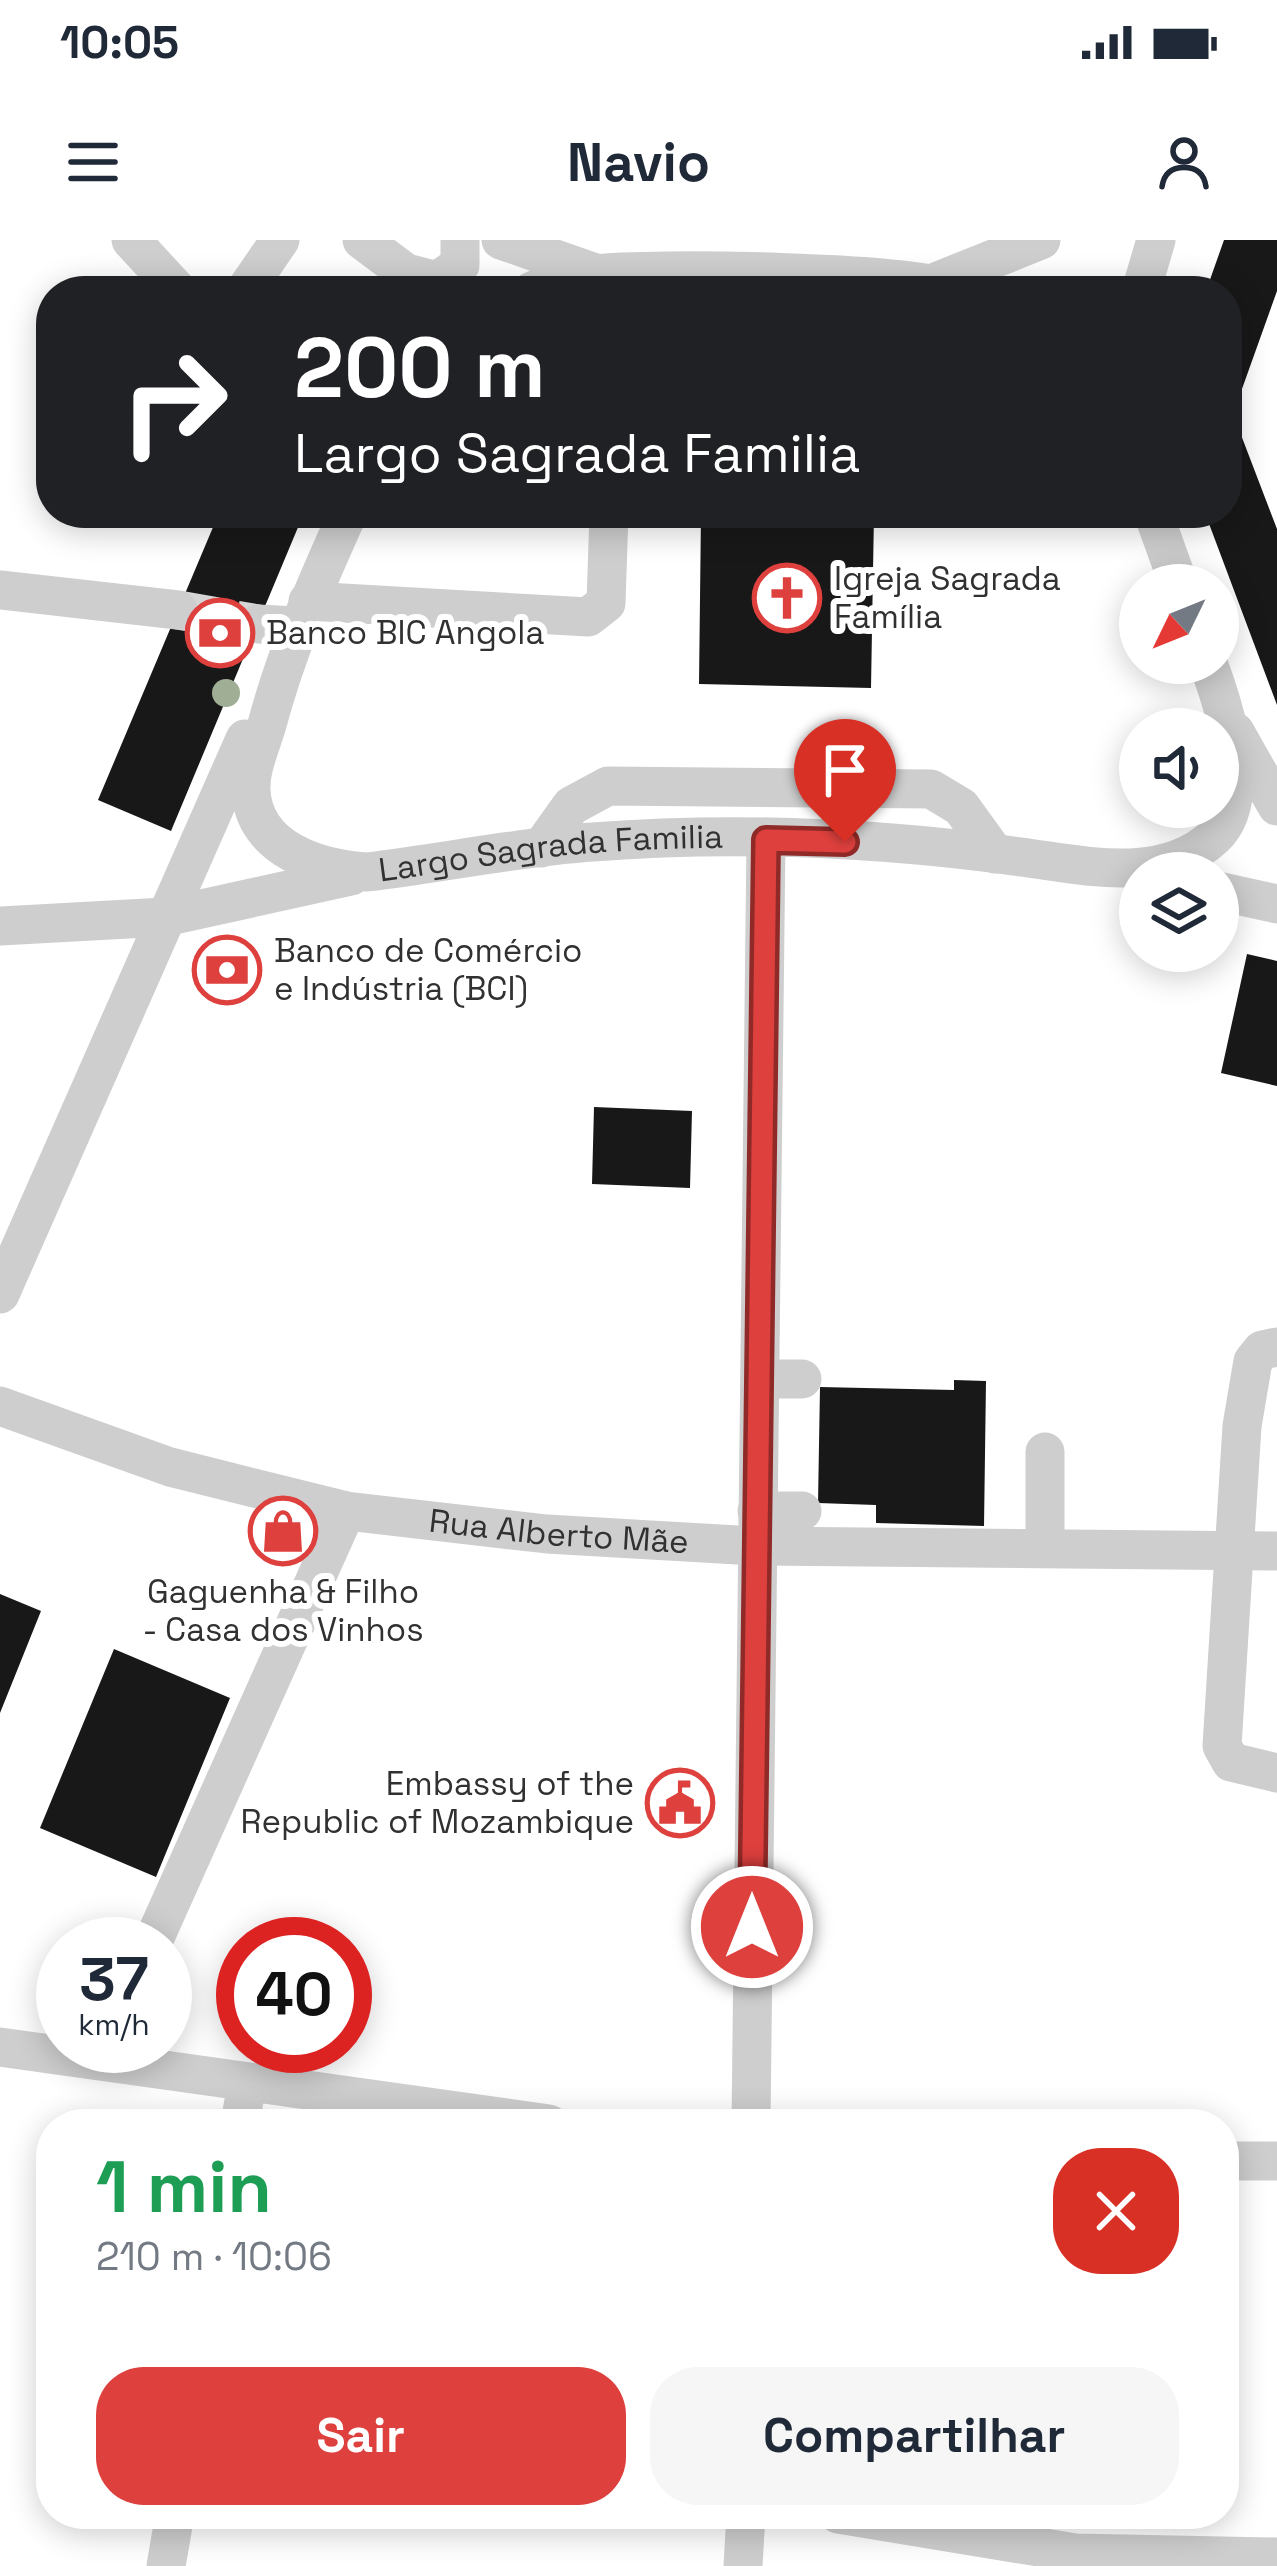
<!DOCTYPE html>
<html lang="pt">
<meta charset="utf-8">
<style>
body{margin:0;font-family:"Space Grotesk",sans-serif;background:#f6f6f7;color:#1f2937;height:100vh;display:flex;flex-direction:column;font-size:45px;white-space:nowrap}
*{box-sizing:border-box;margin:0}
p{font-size:39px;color:#747a83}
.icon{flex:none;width:66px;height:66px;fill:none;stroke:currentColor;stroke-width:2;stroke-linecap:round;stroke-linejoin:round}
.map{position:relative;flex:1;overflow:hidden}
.details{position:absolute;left:36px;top:1869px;width:1203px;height:420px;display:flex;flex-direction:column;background:#fff;border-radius:48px;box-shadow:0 6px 30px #0003}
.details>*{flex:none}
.top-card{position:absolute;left:36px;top:36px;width:1206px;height:252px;border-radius:48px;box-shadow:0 6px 30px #0003;background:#202124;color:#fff;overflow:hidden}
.needle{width:78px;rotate:227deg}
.fabs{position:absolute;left:1119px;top:324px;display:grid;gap:24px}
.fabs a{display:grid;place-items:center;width:120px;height:120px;border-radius:50%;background:#fff;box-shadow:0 6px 30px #0003;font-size:60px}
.speed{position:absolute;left:36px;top:1677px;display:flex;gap:24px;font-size:60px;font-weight:700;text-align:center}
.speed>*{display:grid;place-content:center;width:156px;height:156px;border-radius:50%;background:#fff;box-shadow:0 6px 30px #0003;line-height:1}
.speed small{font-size:30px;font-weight:400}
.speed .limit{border:18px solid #d22;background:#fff;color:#111}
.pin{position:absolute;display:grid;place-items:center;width:102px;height:102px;color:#fff;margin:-123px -51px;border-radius:50% 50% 50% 0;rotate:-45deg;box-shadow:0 0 12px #0007}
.pin .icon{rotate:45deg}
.me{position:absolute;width:132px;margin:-66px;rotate:0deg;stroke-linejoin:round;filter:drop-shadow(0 0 9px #0008)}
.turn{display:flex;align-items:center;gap:42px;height:252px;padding:0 60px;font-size:54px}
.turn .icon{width:156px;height:156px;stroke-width:2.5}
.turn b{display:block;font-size:84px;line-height:102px}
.round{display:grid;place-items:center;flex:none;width:126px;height:126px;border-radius:48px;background:#f6f6f7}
.overview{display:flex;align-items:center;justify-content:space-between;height:204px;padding:0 60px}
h1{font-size:72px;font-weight:700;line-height:90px;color:#1e9e55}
.cta{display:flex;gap:24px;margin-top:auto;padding:24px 60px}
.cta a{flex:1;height:138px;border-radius:48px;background:#dd403d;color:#fff;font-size:48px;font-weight:700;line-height:138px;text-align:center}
.cta a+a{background:#f6f6f7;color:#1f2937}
.status{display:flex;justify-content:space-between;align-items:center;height:84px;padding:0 60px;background:#fff;direction:ltr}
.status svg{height:33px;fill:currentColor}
header{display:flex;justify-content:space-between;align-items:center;height:156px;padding:0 60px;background:#fff;font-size:54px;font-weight:700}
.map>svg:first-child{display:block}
</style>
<div class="status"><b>10:05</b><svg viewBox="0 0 49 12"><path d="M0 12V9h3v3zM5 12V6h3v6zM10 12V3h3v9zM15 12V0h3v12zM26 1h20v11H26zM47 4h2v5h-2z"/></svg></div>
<header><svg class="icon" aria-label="menu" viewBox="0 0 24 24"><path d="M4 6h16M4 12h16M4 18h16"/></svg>Navio<svg class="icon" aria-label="person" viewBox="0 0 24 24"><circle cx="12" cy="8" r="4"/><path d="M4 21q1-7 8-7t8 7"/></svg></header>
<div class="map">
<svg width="1277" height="2326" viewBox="0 0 1277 2326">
<rect width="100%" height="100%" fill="#fff"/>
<path fill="#181818" d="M 1224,0 L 1277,0 L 1277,51 L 1233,174 L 1277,289 L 1277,465 L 1205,273 L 1227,273 L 1227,51 L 1206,51 Z
M 219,273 L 304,273 L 171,591 L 98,560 Z
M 701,273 L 874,273 L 871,448 L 699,444 Z
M 1247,714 L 1277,721 L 1277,846 L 1221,833 Z
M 594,867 L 692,871 L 690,948 L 592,944 Z
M 954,1140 L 986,1141 L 984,1286 L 876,1283 L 876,1265 L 818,1263 L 820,1147 L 954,1150 Z
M 0,1354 L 41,1371 L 0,1473 Z
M 114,1409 L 230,1458 L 156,1637 L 40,1588 Z"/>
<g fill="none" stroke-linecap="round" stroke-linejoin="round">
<path stroke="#d6d6d6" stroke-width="39" stroke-dasharray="39 20" stroke-linecap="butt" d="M 178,370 L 258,384"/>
<g stroke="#cecece" stroke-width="39">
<path d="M 131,0 L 178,51"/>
<path d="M 362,0 L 406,33 L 437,41 L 460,25 L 460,0"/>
<path d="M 501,0 L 598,34"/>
<path d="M 938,41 L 1041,0"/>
<path d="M 245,51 L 280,0"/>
<path d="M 532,51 C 551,43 574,38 595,34 C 646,27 919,31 956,51"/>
<path d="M 1141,51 L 1156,0"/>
<path id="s1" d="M 348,273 C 316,344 286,412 266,488 C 260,507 250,530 251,550 C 253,610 320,629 367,632 C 443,623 518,607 593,602 C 734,591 882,598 1021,617 C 1083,625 1162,645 1214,597 C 1255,559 1224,466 1208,423"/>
<path d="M 1153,273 L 1179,345"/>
<path d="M 0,350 L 178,370"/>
<path d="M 308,361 L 588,377 L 606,363 L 609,273"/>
<path d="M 258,384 L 296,386"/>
<path d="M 1235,492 L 1277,566"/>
<path d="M 541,608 L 571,566 L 608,546 L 931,549 L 961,567 L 995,614"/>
<path d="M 1218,651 L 1277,664"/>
<path d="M 0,686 L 165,677 L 351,636"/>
<path d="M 0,1054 L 245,499"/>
<path d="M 1277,1107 L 1262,1110 L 1253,1121 L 1242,1186 L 1222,1506 L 1231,1522 L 1277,1533"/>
<path d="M 760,1139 L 802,1139"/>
<path id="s2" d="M 0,1166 L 170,1227 L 346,1271 L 547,1294 L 755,1306 L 1277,1311"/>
<path d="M 1045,1212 L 1045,1307"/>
<path d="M 757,1271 L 802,1271"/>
<path d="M 152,1704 L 346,1271"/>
<path d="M 0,1807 L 549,1884"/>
<path d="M 240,1884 L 247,1843"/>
<path d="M 751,1884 L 766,600"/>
<path d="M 1224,1921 L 1277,1921"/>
<path d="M 838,2274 L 1075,2313 L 1277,2317"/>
<path d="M 166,2326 L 175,2274"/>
<path d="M 743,2326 L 746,2274"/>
</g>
</g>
<circle fill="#9fae95" cx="226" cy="453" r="14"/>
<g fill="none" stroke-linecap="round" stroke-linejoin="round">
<defs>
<path id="route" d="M 752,1687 L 766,600 L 845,602"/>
</defs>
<use href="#route" stroke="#902a28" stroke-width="30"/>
<use href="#route" stroke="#dd403d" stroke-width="21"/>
</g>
<defs>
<symbol id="church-ring" viewBox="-11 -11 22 22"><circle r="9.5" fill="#fff" stroke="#dd403d" stroke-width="1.5"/><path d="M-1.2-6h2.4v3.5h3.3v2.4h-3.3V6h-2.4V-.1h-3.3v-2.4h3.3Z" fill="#dd403d"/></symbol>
<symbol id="bank-ring" viewBox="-11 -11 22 22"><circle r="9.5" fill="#fff" stroke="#dd403d" stroke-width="1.5"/><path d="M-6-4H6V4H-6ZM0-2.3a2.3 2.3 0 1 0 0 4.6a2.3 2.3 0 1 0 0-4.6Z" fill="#dd403d"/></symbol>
<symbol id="shop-ring" viewBox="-11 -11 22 22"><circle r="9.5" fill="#fff" stroke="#dd403d" stroke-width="1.5"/><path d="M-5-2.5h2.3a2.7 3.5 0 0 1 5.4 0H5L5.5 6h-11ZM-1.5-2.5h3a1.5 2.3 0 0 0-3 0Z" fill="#dd403d"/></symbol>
<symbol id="civic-ring" viewBox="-11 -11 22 22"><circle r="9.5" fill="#fff" stroke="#dd403d" stroke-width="1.5"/><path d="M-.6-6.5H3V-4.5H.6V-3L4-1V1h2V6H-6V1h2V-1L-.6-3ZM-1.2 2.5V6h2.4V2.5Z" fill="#dd403d"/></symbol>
</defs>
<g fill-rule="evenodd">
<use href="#church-ring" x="749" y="320" width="76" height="76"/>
<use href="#bank-ring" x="182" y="355" width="76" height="76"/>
<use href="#bank-ring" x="189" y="692" width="76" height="76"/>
<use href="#shop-ring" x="245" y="1253" width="76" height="76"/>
<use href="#civic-ring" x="642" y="1525" width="76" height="76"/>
</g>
<g text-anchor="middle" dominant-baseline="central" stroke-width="12" stroke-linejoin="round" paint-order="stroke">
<g font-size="33" fill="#313131" stroke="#fff" text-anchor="start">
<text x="834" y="339">Igreja Sagrada<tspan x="834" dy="38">Família</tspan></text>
<text x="266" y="393">Banco BIC Angola</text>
<text x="274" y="711">Banco de Comércio<tspan x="274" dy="38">e Indústria (BCI)</tspan></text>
<text x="283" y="1352" text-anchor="middle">Gaguenha &amp; Filho<tspan x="283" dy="38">- Casa dos Vinhos</tspan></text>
<text x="634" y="1544" text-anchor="end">Embassy of the<tspan x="634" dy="38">Republic of Mozambique</tspan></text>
</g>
<g font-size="33" fill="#313131" stroke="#fff">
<text stroke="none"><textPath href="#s1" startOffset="636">Largo Sagrada Familia</textPath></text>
<text stroke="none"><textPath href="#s2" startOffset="576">Rua Alberto Mãe</textPath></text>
</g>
</g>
</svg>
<div class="fabs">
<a><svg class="needle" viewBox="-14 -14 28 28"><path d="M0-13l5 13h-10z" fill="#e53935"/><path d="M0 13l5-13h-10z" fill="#747a83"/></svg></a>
<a><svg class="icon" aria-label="sound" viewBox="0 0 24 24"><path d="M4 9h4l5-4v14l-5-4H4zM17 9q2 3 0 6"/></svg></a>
<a><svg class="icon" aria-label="layers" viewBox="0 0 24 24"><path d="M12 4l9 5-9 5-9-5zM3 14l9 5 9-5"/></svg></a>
</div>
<div class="speed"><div>37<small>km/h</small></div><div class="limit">40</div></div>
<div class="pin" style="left:845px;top:602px;background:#d93025"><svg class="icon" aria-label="arrive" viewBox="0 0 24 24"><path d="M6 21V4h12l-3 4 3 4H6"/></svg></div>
<svg class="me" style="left:752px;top:1687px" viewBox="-20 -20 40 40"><circle r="17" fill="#dd403d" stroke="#fff" stroke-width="3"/><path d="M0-11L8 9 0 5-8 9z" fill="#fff"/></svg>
<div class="top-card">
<div class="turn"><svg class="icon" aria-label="right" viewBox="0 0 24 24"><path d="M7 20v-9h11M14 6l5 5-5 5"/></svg><div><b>200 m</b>Largo Sagrada Familia</div></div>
</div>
<section class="details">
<div class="overview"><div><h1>1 min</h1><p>210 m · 10:06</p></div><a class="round" style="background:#d93025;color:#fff"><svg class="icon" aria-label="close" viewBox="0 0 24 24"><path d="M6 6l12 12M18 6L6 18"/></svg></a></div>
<div class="cta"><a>Sair</a><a>Compartilhar</a></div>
</section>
</div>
